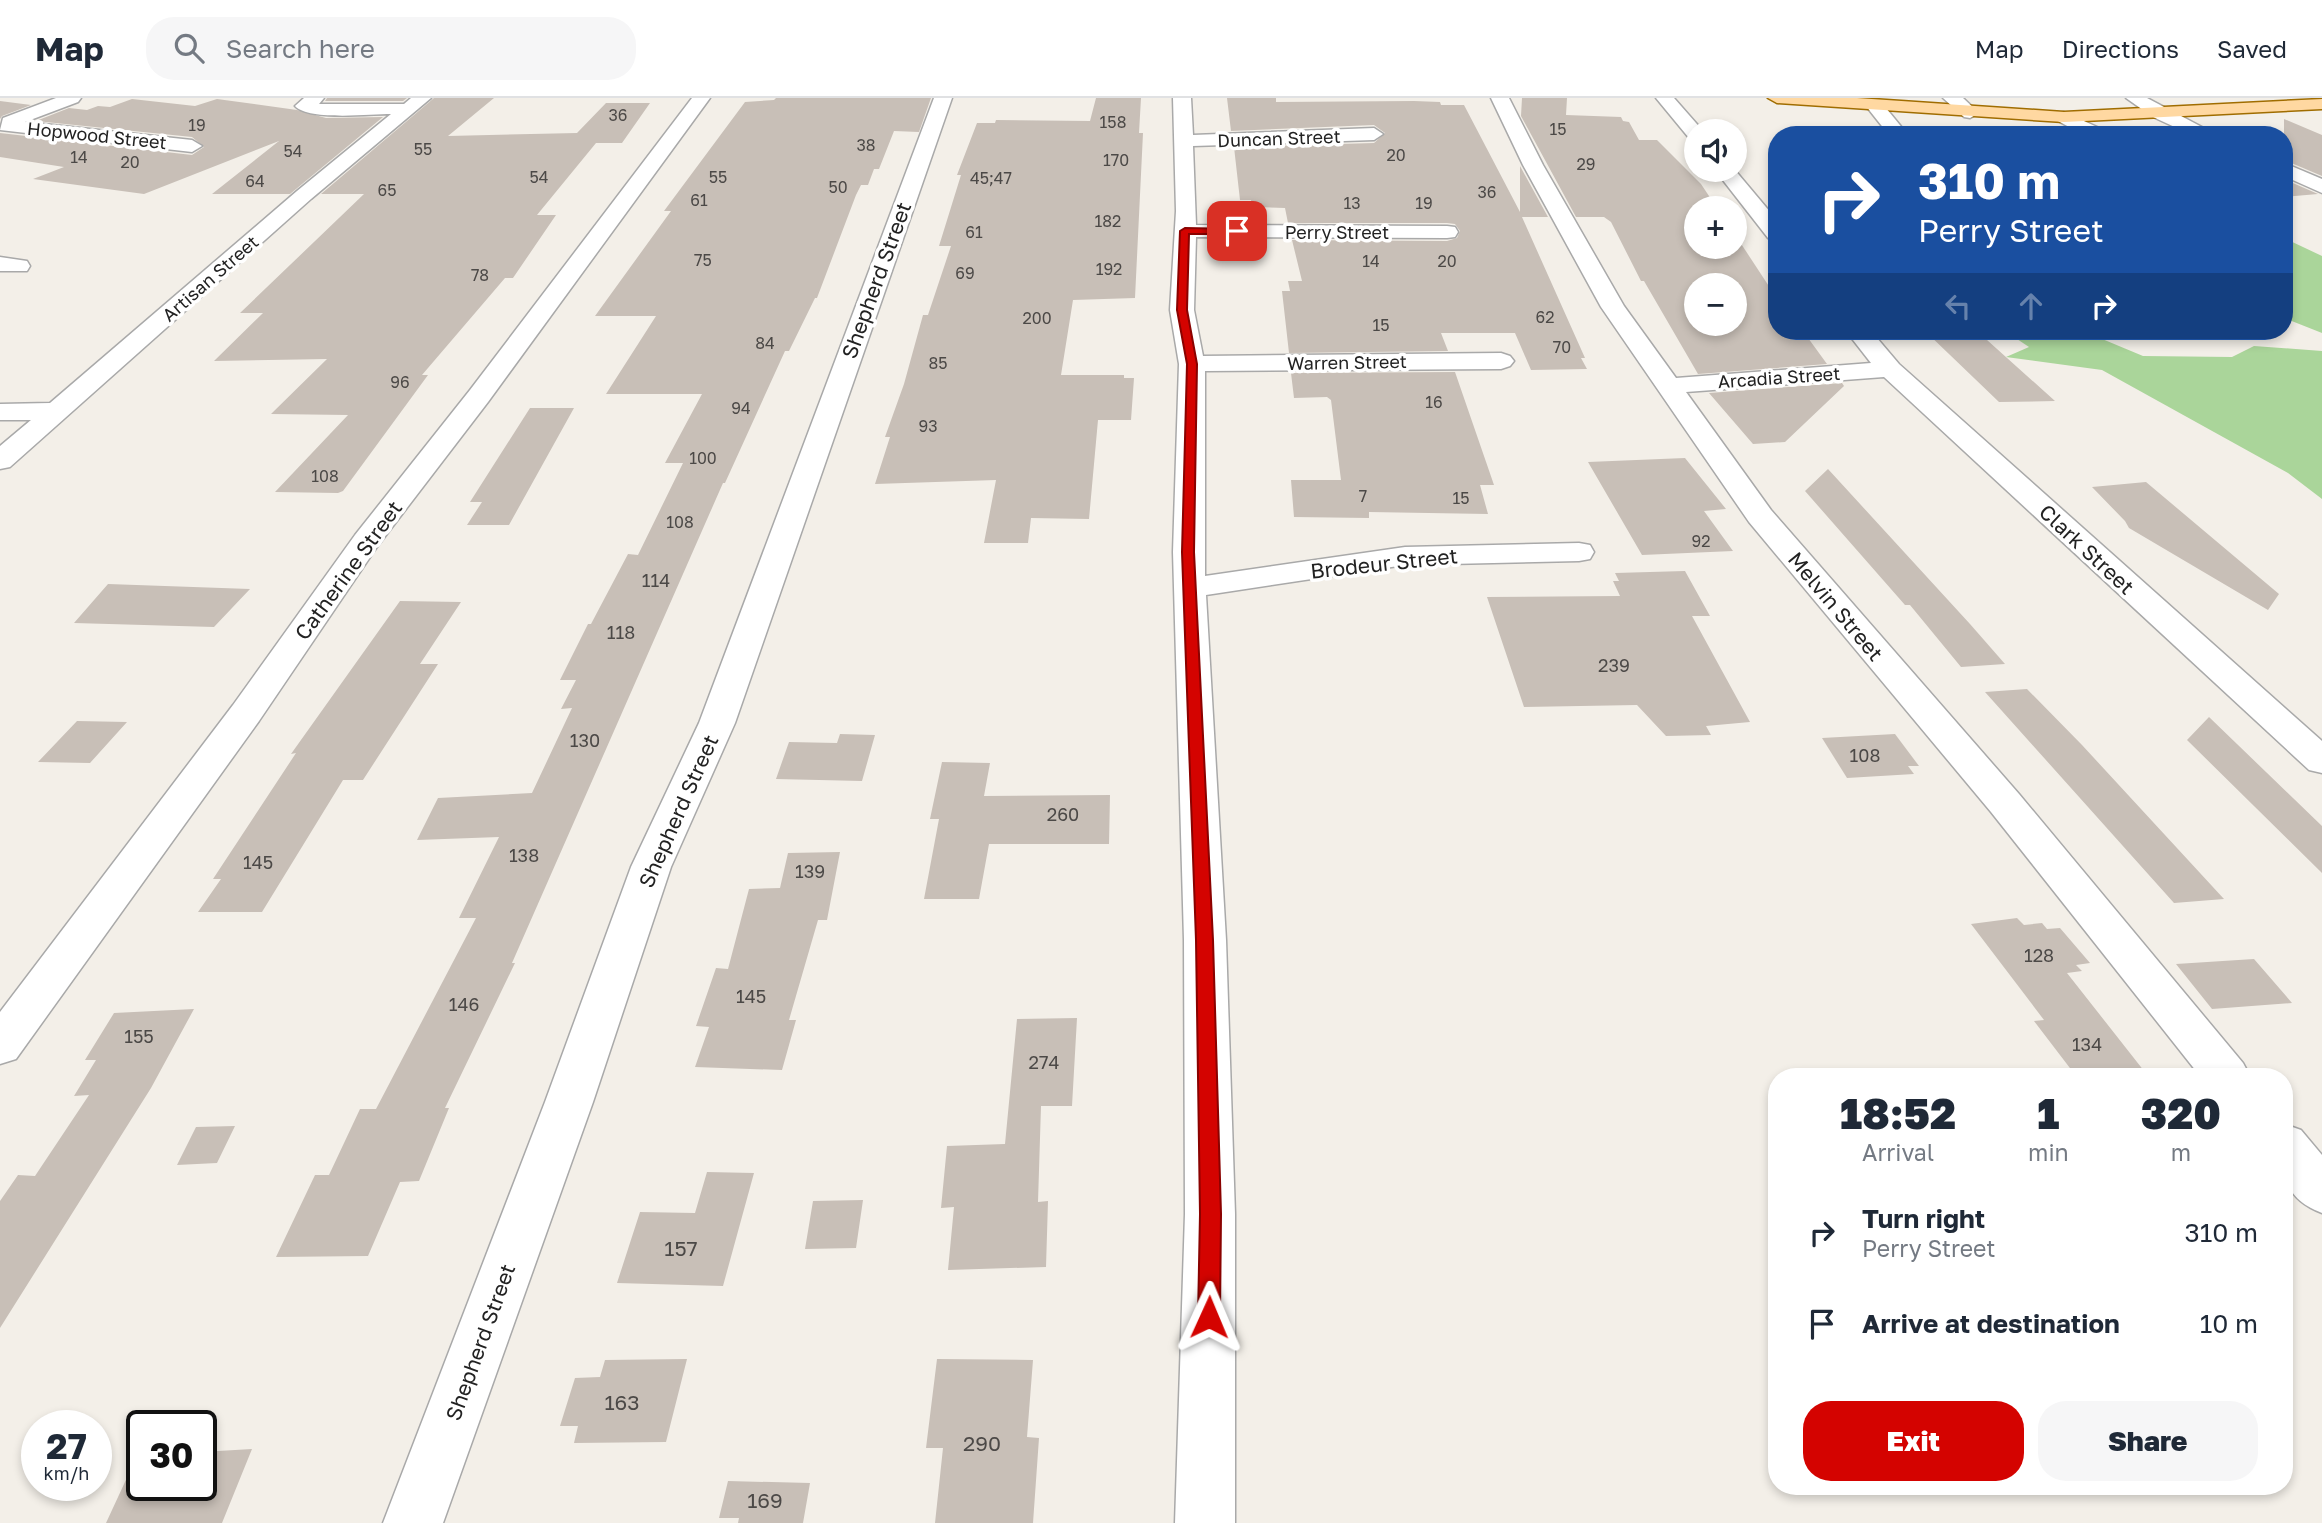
<!DOCTYPE html>
<meta charset="utf-8">
<style>
body{margin:0;font-family:"Golos Text",sans-serif;background:#f6f6f7;color:#1f2937;height:100vh;display:flex;flex-direction:column;font-size:26px;white-space:nowrap}
*{box-sizing:border-box;margin:0}
p{font-size:23px;color:#747a83}
.icon{flex:none;width:38px;height:38px;fill:none;stroke:currentColor;stroke-width:2;stroke-linecap:round;stroke-linejoin:round}
.map{position:relative;flex:1;overflow:hidden}
.panel{position:absolute;left:1768px;top:970px;width:525px;height:427px;display:flex;flex-direction:column;background:#fff;border-radius:28px;box-shadow:0 4px 10px #0003}
.panel>*{flex:none}
.top-card{position:absolute;left:1768px;top:28px;width:525px;height:214px;border-radius:28px;box-shadow:0 4px 10px #0003;background:#1a4fa0;color:#fff;overflow:hidden}
.fabs{position:absolute;left:1684px;top:21px;display:grid;gap:14px}
.fabs a{display:grid;place-items:center;width:63px;height:63px;border-radius:50%;background:#fff;box-shadow:0 4px 10px #0003;font-size:35px}
.speed{position:absolute;left:21px;top:1312px;display:flex;gap:14px;font-size:35px;font-weight:700;text-align:center}
.speed>*{display:grid;place-content:center;width:91px;height:91px;border-radius:50%;background:#fff;box-shadow:0 4px 10px #0003;line-height:1}
.speed small{font-size:18px;font-weight:400}
.speed .limit{border:4px solid #111;border-radius:10px;background:#fff;color:#111}
.pin{position:absolute;display:grid;place-items:center;width:60px;height:60px;color:#fff;margin:-30px;border-radius:14px;box-shadow:0 4px 10px #0006}
.me{position:absolute;width:77px;margin:-38px;rotate:1deg;stroke-linejoin:round;filter:drop-shadow(0 0 5px #0008)}
.turn{display:flex;align-items:center;gap:24px;height:147px;padding:0 35px;font-size:32px}
.turn .icon{width:91px;height:91px;stroke-width:2.5}
.turn b{display:block;font-size:49px;line-height:60px}
.lanes{display:flex;align-items:center;height:66px;padding:0 35px;background:#0003;justify-content:center;gap:35px;direction:ltr}
.lanes .off{opacity:.35}
.eta{display:flex;justify-content:space-evenly;align-items:center;height:119px;text-align:center}
.eta b{font-size:42px;font-weight:800;line-height:49px}
.cta{display:flex;gap:14px;margin-top:auto;padding:14px 35px}
.cta a{flex:1;height:80px;border-radius:28px;background:#d40300;color:#fff;font-size:28px;font-weight:800;line-height:80px;text-align:center}
.cta a+a{background:#f6f6f7;color:#1f2937}
ul{padding:0;list-style:none}
li{display:flex;align-items:center;gap:21px;height:91px;padding:0 35px}
li div{flex:1}
li b{display:block;font-size:26px}
li em{font-style:normal}
header{display:flex;align-items:center;gap:42px;box-sizing:border-box;height:98px;padding:0 35px;background:#fff;border-bottom:2px solid #e0e1e3}
header strong{font-size:33px}
nav{display:flex;gap:38px;margin-inline-start:auto;font-size:24px}
.search{width:490px;height:63px;background:#f6f6f7;display:flex;align-items:center;gap:18px;box-sizing:border-box;padding:0 24px;border-radius:28px;color:#747a83;font-size:26px}
.map>svg:first-child{display:block}
</style>
<header>
<strong>Map</strong>
<div class="search"><svg class="icon" aria-label="search" viewBox="0 0 24 24"><circle cx="10" cy="10" r="6"/><path d="M15 15l6 6"/></svg>Search here</div>
<nav><a>Map</a><a>Directions</a><a>Saved</a></nav>
</header>
<div class="map">
<svg width="2322" height="1425" viewBox="0 0 2322 1425">
<rect width="100%" height="100%" fill="#f3efe8"/>
<path fill="#aad59a" d="M 2284,140 L 2322,158 L 2322,235 L 2284,220 Z
M 2005,233 L 2083,233 L 2143,258 L 2232,259 L 2254,248 L 2322,253 L 2322,401 L 2288,375 L 2102,272 L 2006,259 L 2029,249 Z"/>
<path fill="#c8bfb7" fill-rule="evenodd" d="M 327,0 L 407,0 L 403,3 L 325,3 Z
M 434,0 L 494,0 L 448,38 L 577,35 L 606,5 L 650,5 L 622,45 L 596,45 L 537,117 L 556,117 L 513,180 L 505,180 L 422,277 L 428,277 L 343,393 L 338,395 L 275,394 L 348,317 L 271,316 L 327,261 L 214,263 L 263,215 L 240,215 L 364,96 L 321,96 Z
M 776,0 L 931,0 L 919,34 L 894,33 L 879,71 L 874,71 L 868,87 L 861,87 L 856,97 L 817,200 L 815,200 L 789,253 L 785,253 L 725,385 L 723,385 L 512,865 L 515,865 L 445,1010 L 449,1010 L 419,1083 L 400,1084 L 368,1158 L 276,1159 L 315,1077 L 329,1077 L 360,1011 L 376,1011 L 476,820 L 459,820 L 499,739 L 417,742 L 438,700 L 532,695 L 572,610 L 561,611 L 576,582 L 560,582 L 588,526 L 591,526 L 628,456 L 638,457 L 683,365 L 665,365 L 702,296 L 606,296 L 656,218 L 595,218 L 671,113 L 664,113 L 745,4 L 774,2 Z
M 1096,0 L 1141,0 L 1139,35 L 1143,35 L 1135,200 L 1073,202 L 1061,277 L 1124,277 L 1124,280 L 1134,280 L 1131,322 L 1098,322 L 1089,421 L 1031,420 L 1028,445 L 984,445 L 996,382 L 875,386 L 890,339 L 885,339 L 904,286 L 923,217 L 928,217 L 951,148 L 939,148 L 961,77 L 957,77 L 977,25 L 995,25 L 996,22 L 1090,23 Z
M 1227,0 L 1276,0 L 1276,4 L 1414,3 L 1440,4 L 1441,7 L 1464,7 L 1520,114 L 1520,68 L 1548,119 L 1522,119 L 1585,260 L 1581,260 L 1587,271 L 1531,272 L 1515,235 L 1441,235 L 1448,253 L 1289,255 L 1282,193 L 1290,193 L 1288,183 L 1302,183 L 1292,142 L 1447,143 L 1457,140 L 1460,133 L 1455,126 L 1447,125 L 1288,125 L 1285,110 L 1252,109 L 1251,102 L 1240,102 L 1234,49 L 1374,45 L 1385,35 L 1374,27 L 1231,33 Z
M 1522,0 L 1567,0 L 1566,17 L 1621,19 L 1623,23 L 1629,24 L 1639,42 L 1657,42 L 1701,86 L 1717,110 L 1696,110 L 1696,149 L 1734,149 L 1734,135 L 1776,199 L 1776,233 L 1803,233 L 1827,266 L 1698,276 L 1644,183 L 1641,183 L 1611,124 L 1604,119 L 1576,119 L 1521,18 ZM 1696,187 L 1734,187 L 1734,226 L 1696,226 Z
M 132,1 L 195,8 L 217,1 L 297,12 L 326,20 L 383,19 L 290,96 L 212,96 L 279,43 L 144,96 L 33,81 L 64,69 L 0,59 L 0,35 L 192,57 L 204,49 L 192,39 L 36,23 L 69,10 L 87,12 L 98,8 L 110,9 Z
M 0,3 L 31,7 L 2,18 L 0,21 Z
M 2284,21 L 2322,37 L 2322,78 L 2284,62 Z
M 2284,81 L 2318,96 L 2284,99 Z
M 1925,233 L 1977,233 L 2055,303 L 1999,304 Z
M 1455,274 L 1494,387 L 1480,387 L 1488,416 L 1369,414 L 1369,420 L 1294,419 L 1291,382 L 1341,382 L 1331,302 L 1327,299 L 1294,300 L 1291,275 Z
M 1842,285 L 1844,288 L 1785,344 L 1753,346 L 1709,295 Z
M 530,310 L 574,310 L 509,427 L 467,427 L 482,404 L 470,404 Z
M 1685,360 L 1726,411 L 1704,413 L 1733,453 L 1642,457 L 1588,364 Z
M 1828,371 L 1970,526 L 2005,566 L 1961,569 L 1910,507 L 1905,507 L 1805,393 Z
M 2146,384 L 2279,496 L 2268,512 L 2129,430 L 2125,423 L 2092,389 Z
M 1685,473 L 1710,518 L 1692,518 L 1750,624 L 1706,628 L 1711,637 L 1666,638 L 1637,607 L 1524,609 L 1487,499 L 1620,498 L 1613,483 L 1619,483 L 1615,475 Z
M 108,486 L 250,491 L 214,529 L 74,525 Z
M 400,503 L 461,504 L 420,566 L 438,566 L 363,682 L 343,682 L 262,814 L 198,814 L 221,781 L 213,781 L 296,655 L 291,656 Z
M 2027,591 L 2082,647 L 2224,801 L 2174,805 L 1985,594 Z
M 2209,619 L 2322,728 L 2322,775 L 2187,642 Z
M 77,623 L 127,624 L 90,665 L 38,664 Z
M 840,636 L 875,637 L 862,683 L 776,681 L 789,644 L 837,645 Z
M 1895,636 L 1919,668 L 1908,668 L 1914,676 L 1847,680 L 1822,640 Z
M 942,664 L 990,665 L 984,698 L 1110,697 L 1109,746 L 989,746 L 979,801 L 924,801 L 939,721 L 930,721 Z
M 840,754 L 827,822 L 818,822 L 789,922 L 796,922 L 782,972 L 695,969 L 709,929 L 696,928 L 716,870 L 728,871 L 749,791 L 780,790 L 788,755 Z
M 2017,820 L 2024,827 L 2042,825 L 2047,831 L 2060,830 L 2090,865 L 2076,867 L 2082,873 L 2067,875 L 2148,978 L 2076,978 L 2034,923 L 2044,922 L 1971,826 Z
M 2254,861 L 2292,905 L 2212,911 L 2176,866 Z
M 194,911 L 151,990 L 0,1230 L 0,1103 L 18,1077 L 35,1078 L 89,997 L 74,998 L 96,962 L 85,962 L 114,915 Z
M 1077,920 L 1072,1008 L 1041,1008 L 1038,1104 L 1048,1103 L 1046,1169 L 948,1172 L 954,1109 L 941,1110 L 947,1048 L 1005,1046 L 1017,921 Z
M 235,1028 L 217,1065 L 177,1067 L 196,1029 Z
M 707,1074 L 754,1075 L 723,1188 L 617,1185 L 640,1114 L 695,1115 Z
M 863,1102 L 856,1150 L 805,1151 L 813,1103 Z
M 687,1261 L 666,1344 L 574,1345 L 578,1328 L 560,1328 L 575,1280 L 600,1279 L 605,1262 Z
M 937,1261 L 1033,1262 L 1027,1339 L 1039,1340 L 1033,1425 L 935,1425 L 943,1350 L 926,1350 Z
M 252,1351 L 222,1425 L 106,1425 L 137,1358 L 142,1357 L 142,1388 L 201,1388 L 201,1354 Z
M 728,1383 L 810,1385 L 803,1425 L 738,1425 L 739,1420 L 719,1420 Z"/>
<g fill="none" stroke-linecap="round" stroke-linejoin="round">
<defs>
<path id="minor" d="M 56,0 L 81,0 L 78,4 L 25,24 L 192,42 L 202,48 L 192,54 L 0,32 L 3,20 Z
M 304,0 L 324,0 L 319,6 L 404,6 L 411,0 L 431,0 L 311,101 L 10,369 L 0,371 L 0,348 L 31,322 L 0,322 L 0,306 L 50,305 L 297,93 L 391,16 C 370,16 309,23 295,8 Z
M 692,0 L 710,0 L 488,304 L 377,449 L 259,623 L 16,961 L 0,966 L 0,914 L 233,607 L 355,437 L 470,292 Z
M 934,0 L 952,0 L 735,625 L 671,769 L 593,1004 L 443,1425 L 383,1425 L 545,1004 L 631,769 L 699,625 Z
M 1173,0 L 1191,0 L 1193,37 L 1374,30 L 1383,36 L 1374,42 L 1193,48 L 1196,127 L 1447,128 L 1455,129 L 1458,134 L 1455,139 L 1447,140 L 1196,139 L 1194,212 L 1203,258 L 1501,255 L 1510,258 L 1514,263 L 1510,268 L 1501,271 L 1205,273 L 1205,478 L 1405,449 L 1579,445 L 1590,447 L 1594,454 L 1590,461 L 1579,463 L 1405,467 L 1206,497 L 1226,842 L 1235,1116 L 1235,1425 L 1175,1425 L 1185,1116 L 1184,842 L 1173,454 L 1179,266 L 1170,212 L 1176,113 Z
M 1491,0 L 1509,0 L 1543,67 L 1624,208 L 1676,280 L 1871,265 L 1846,233 L 1871,233 L 1899,266 L 2322,643 L 2322,675 L 2309,672 L 1884,279 L 1686,294 L 1771,412 L 2019,696 L 2243,965 L 2250,978 L 2200,978 L 1991,714 L 1749,424 L 1601,209 L 1523,67 Z
M 1656,0 L 1674,0 L 1703,33 L 1696,33 L 1696,42 L 1689,40 Z
M 1943,0 L 1963,0 L 1979,15 L 1970,20 L 1964,19 Z
M 2126,0 L 2147,0 L 2217,37 L 2192,37 L 2153,19 Z
M 1875,3 L 1881,4 L 1908,37 L 1889,37 L 1866,8 Z
M 2064,14 L 2106,33 L 2108,37 L 2084,37 L 2058,23 L 2055,19 L 2058,15 Z
M 2284,65 L 2322,81 L 2322,95 L 2284,78 Z
M 1734,71 L 1776,121 L 1776,141 L 1768,140 L 1715,72 Z
M 0,159 L 27,163 L 30,168 L 27,173 L 0,173 Z
M 2284,1026 L 2301,1032 L 2322,1057 L 2322,1115 C 2277,1098 2282,1067 2284,1026 Z"/>
<path id="major" d="M 1768,0 L 1857,0 L 2064,14 L 2322,1 L 2322,11 L 2064,24 L 1777,5 Z"/>
</defs>
<use href="#minor" stroke="#a9a9a9" stroke-width="3"/>
<use href="#major" stroke="#a06d00" stroke-width="3"/>
<use href="#minor" fill="#fff" fill-rule="evenodd"/>
<use href="#major" fill="#ffd8a1" fill-rule="evenodd"/>
</g>
<path fill="#d40300" stroke="#8a0200" stroke-width="2" d="M 1185,130 L 1237,131 L 1242,133 L 1237,136 L 1189,136 L 1187,212 L 1197,266 L 1194,454 L 1213,842 L 1221,1116 L 1220,1219 L 1216,1226 L 1209,1229 L 1201,1226 L 1198,1219 L 1200,1116 L 1196,842 L 1182,454 L 1187,266 L 1177,212 L 1180,133 Z"/>
<g text-anchor="middle" dominant-baseline="central" stroke-width="7" stroke-linejoin="round" paint-order="stroke">
<g font-size="16" fill="#4c4947">
<text x="618" y="17">36</text>
<text x="1113" y="24">158</text>
<text x="197" y="27">19</text>
<text x="1558" y="31">15</text>
<text x="866" y="47">38</text>
<text x="423" y="51">55</text>
<text x="293" y="53">54</text>
<text x="1396" y="57">20</text>
<text x="79" y="59">14</text>
<text x="1116" y="62">170</text>
<text x="130" y="64">20</text>
<text x="1586" y="66">29</text>
<text x="539" y="79">54</text>
<text x="718" y="79">55</text>
<text x="991" y="80">45;47</text>
<text x="255" y="83">64</text>
<text x="838" y="89">50</text>
<text x="387" y="92">65</text>
<text x="1487" y="94">36</text>
<text x="699" y="102">61</text>
<text x="1352" y="105">13</text>
<text x="1424" y="105">19</text>
<text x="1108" y="123">182</text>
<text x="974" y="134">61</text>
<text x="703" y="162">75</text>
<text x="1371" y="163">14</text>
<text x="1447" y="163">20</text>
<text x="1109" y="171">192</text>
<text x="965" y="175">69</text>
<text x="480" y="177">78</text>
<text x="1545" y="219">62</text>
<text x="1037" y="220">200</text>
<text x="1381" y="227">15</text>
<text x="765" y="245">84</text>
<text x="1562" y="249">70</text>
<text x="938" y="265">85</text>
<text x="400" y="284">96</text>
<text x="1434" y="304">16</text>
<text x="741" y="310">94</text>
<text x="928" y="328">93</text>
<text x="703" y="360">100</text>
<text x="325" y="378">108</text>
<text x="1363" y="398">7</text>
<text x="1461" y="400">15</text>
<text x="680" y="424">108</text>
<text x="1701" y="443">92</text>
</g>
<g font-size="18" fill="#222" stroke="#fff">
<text transform="translate(97 37) rotate(6)">Hopwood Street</text>
<text transform="translate(1279 40) rotate(-2)">Duncan Street</text>
<text x="1337" y="134">Perry Street</text>
<text transform="translate(210 180) rotate(-41)">Artisan Street</text>
<text transform="translate(1347 264) rotate(-1)">Warren Street</text>
<text transform="translate(1779 279) rotate(-4)">Arcadia Street</text>
</g>
<g font-size="18" fill="#4c4947">
<text x="656" y="482">114</text>
<text x="621" y="534">118</text>
<text x="1614" y="567">239</text>
<text x="585" y="642">130</text>
<text x="1865" y="657">108</text>
<text x="1063" y="716">260</text>
<text x="524" y="757">138</text>
<text x="258" y="764">145</text>
<text x="810" y="773">139</text>
<text x="2039" y="857">128</text>
<text x="751" y="898">145</text>
<text x="464" y="906">146</text>
<text x="139" y="938">155</text>
<text x="2087" y="946">134</text>
<text x="1044" y="964">274</text>
</g>
<g font-size="21" fill="#222" stroke="#fff">
<text transform="translate(876 182) rotate(-70)">Shepherd Street</text>
<text transform="translate(2087 451) rotate(43)">Clark Street</text>
<text transform="translate(1384 465) rotate(-6)">Brodeur Street</text>
<text transform="translate(348 472) rotate(-54)">Catherine Street</text>
<text transform="translate(1836 508) rotate(50)">Melvin Street</text>
<text transform="translate(678 713) rotate(-66)">Shepherd Street</text>
<text transform="translate(480 1244) rotate(-70)">Shepherd Street</text>
</g>
<g font-size="21" fill="#4c4947">
<text x="681" y="1150">157</text>
<text x="622" y="1304">163</text>
<text x="982" y="1345">290</text>
<text x="765" y="1402">169</text>
</g>
</g>
</svg>
<div class="fabs">
<a><svg class="icon" aria-label="sound" viewBox="0 0 24 24"><path d="M4 9h4l5-4v14l-5-4H4zM17 9q2 3 0 6"/></svg></a>
<a>+</a>
<a>−</a>
</div>
<div class="speed"><div>27<small>km/h</small></div><div class="limit">30</div></div>
<div class="pin" style="left:1237px;top:133px;background:#d93025"><svg class="icon" aria-label="arrive" viewBox="0 0 24 24"><path d="M6 21V4h12l-3 4 3 4H6"/></svg></div>
<svg class="me" style="left:1209px;top:1219px" viewBox="-20 -20 40 40"><path d="M0-17L14 15 0 8-14 15z" fill="#d40300" stroke="#fff" stroke-width="4"/></svg>
<div class="top-card">
<div class="turn"><svg class="icon" aria-label="right" viewBox="0 0 24 24"><path d="M7 20v-9h11M14 6l5 5-5 5"/></svg><div><b>310 m</b>Perry Street</div></div>
<div class="lanes"><svg class="icon off" aria-label="left" viewBox="0 0 24 24"><path d="M17 20v-9H6M10 6l-5 5 5 5"/></svg><svg class="icon off" aria-label="ahead" viewBox="0 0 24 24"><path d="M12 20V5M6 11l6-6 6 6"/></svg><svg class="icon" aria-label="right" viewBox="0 0 24 24"><path d="M7 20v-9h11M14 6l5 5-5 5"/></svg></div>
</div>
<section class="panel">
<div class="eta">
<div><b>18:52</b><p>Arrival</p></div>
<div><b>1</b><p>min</p></div>
<div><b>320</b><p>m</p></div>
</div>
<ul>
<li><svg class="icon" aria-label="right" viewBox="0 0 24 24"><path d="M7 20v-9h11M14 6l5 5-5 5"/></svg><div><b>Turn right</b><p>Perry Street</p></div><em>310 m</em></li>
<li><svg class="icon" aria-label="arrive" viewBox="0 0 24 24"><path d="M6 21V4h12l-3 4 3 4H6"/></svg><div><b>Arrive at destination</b></div><em>10 m</em></li>
</ul>
<div class="cta"><a>Exit</a><a>Share</a></div>
</section>
</div>
